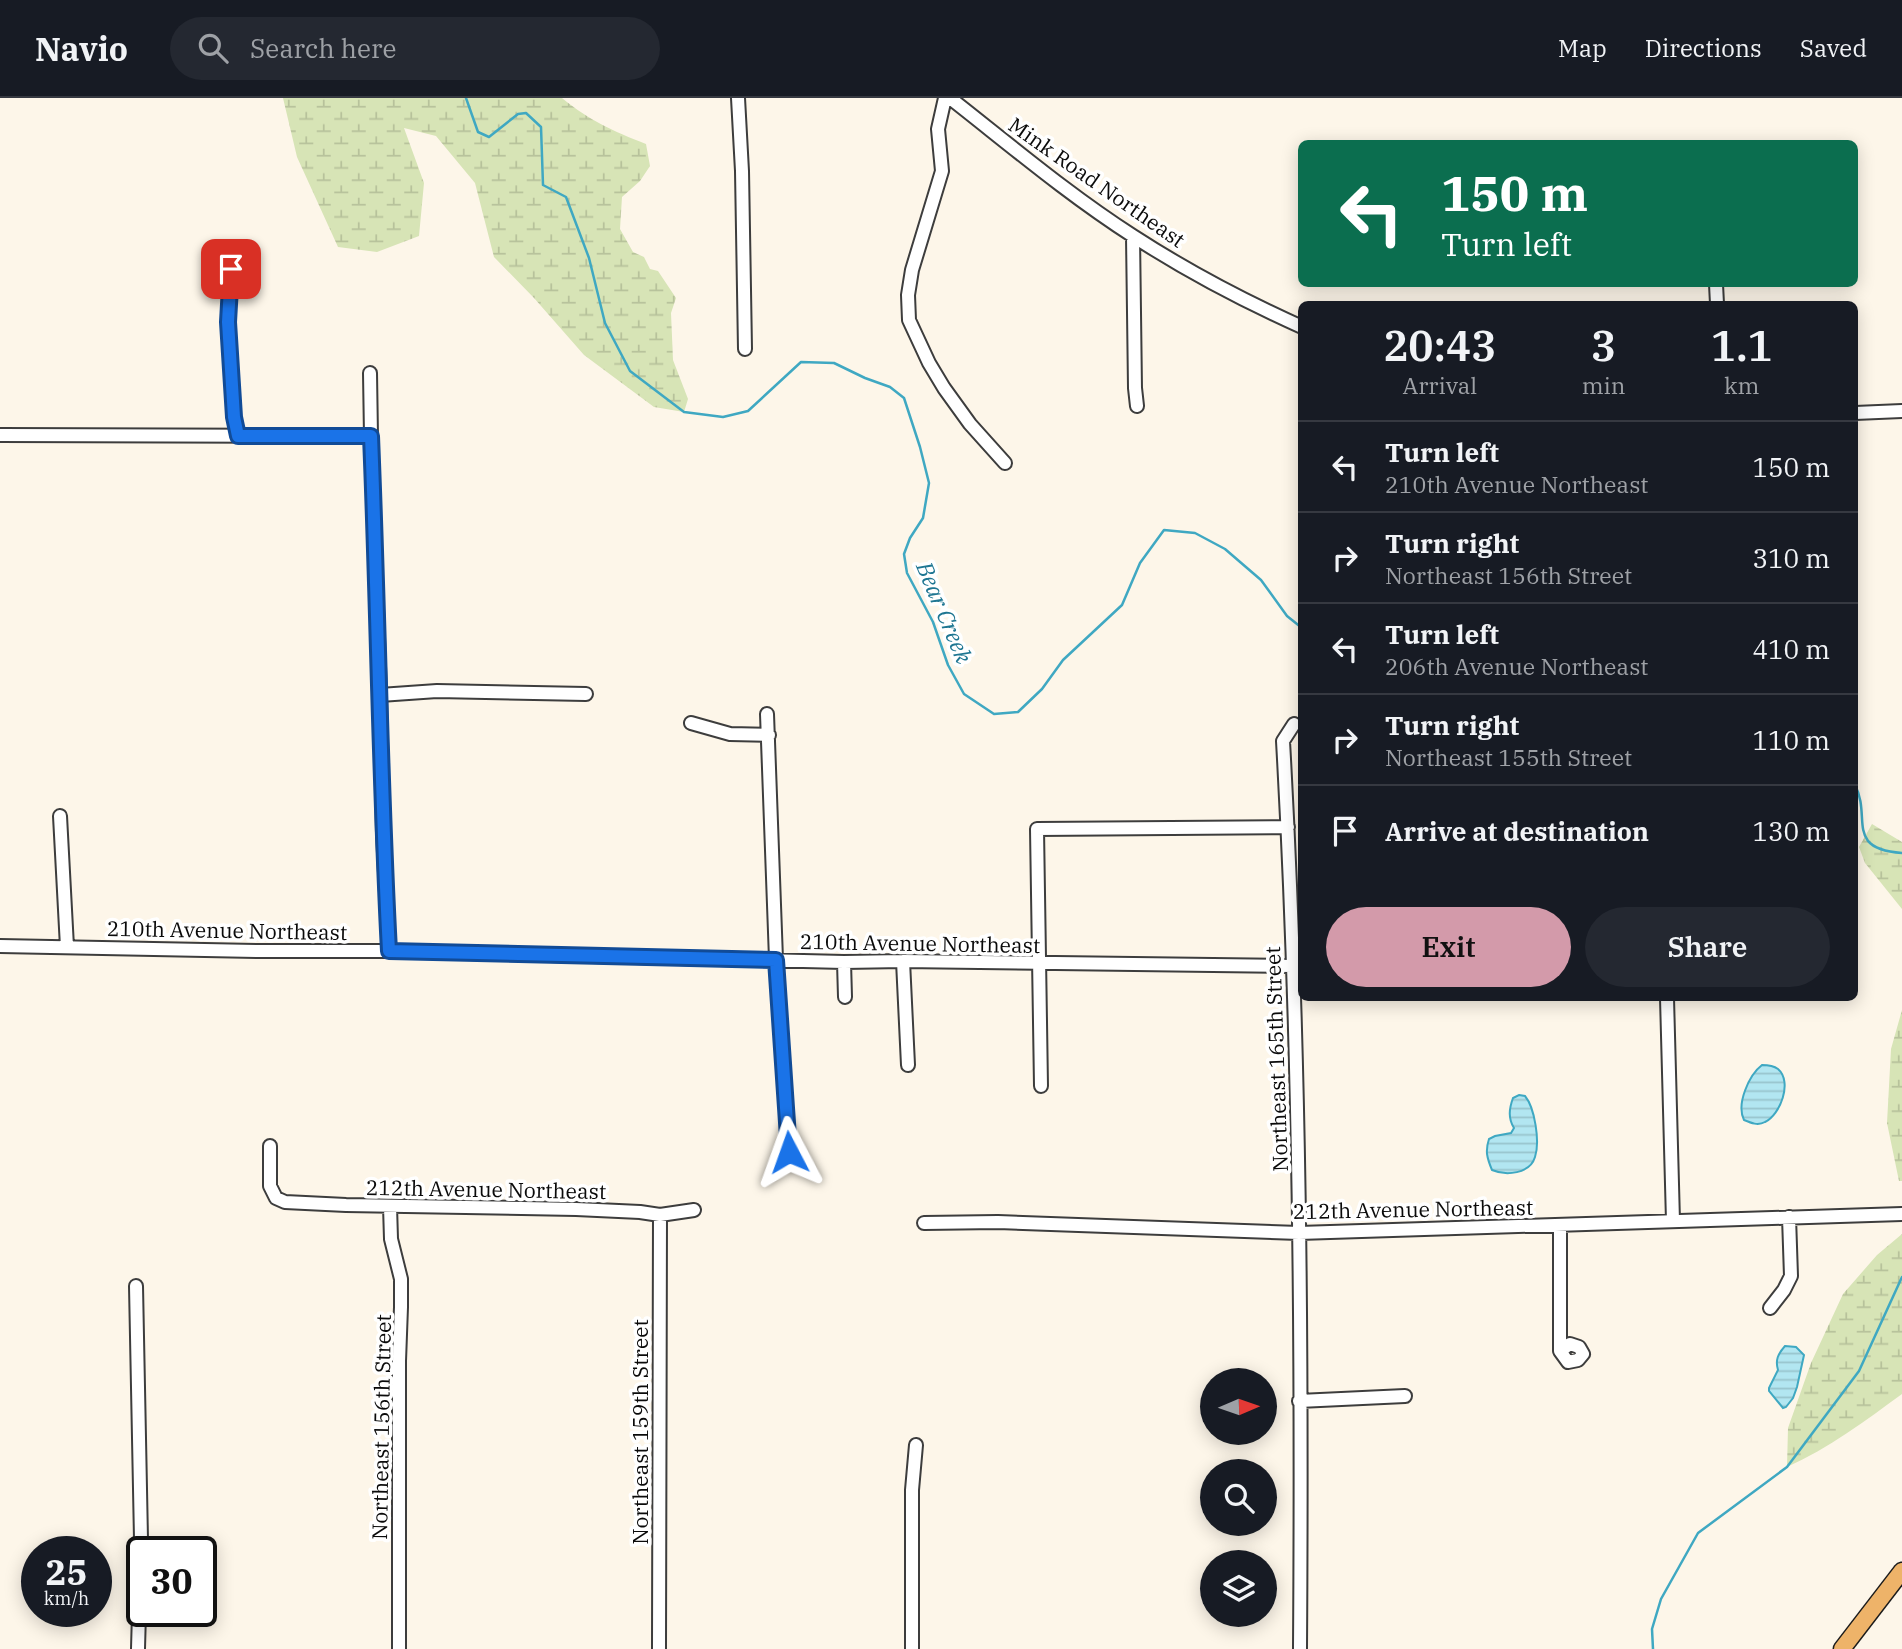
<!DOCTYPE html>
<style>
body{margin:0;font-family:"IBM Plex Serif",serif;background:#242831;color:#f1f3f6;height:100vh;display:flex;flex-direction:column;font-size:26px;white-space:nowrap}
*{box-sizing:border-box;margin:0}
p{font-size:23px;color:#9ea1a6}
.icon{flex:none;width:38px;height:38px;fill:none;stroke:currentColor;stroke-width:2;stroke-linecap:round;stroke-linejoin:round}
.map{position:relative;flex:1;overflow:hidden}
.side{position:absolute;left:1298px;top:203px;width:560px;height:700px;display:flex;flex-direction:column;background:#171b24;border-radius:10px;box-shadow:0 4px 18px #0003}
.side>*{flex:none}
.top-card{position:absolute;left:1298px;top:42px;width:560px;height:147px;border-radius:10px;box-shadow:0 4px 18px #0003;background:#0b6e4f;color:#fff;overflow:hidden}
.needle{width:46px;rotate:88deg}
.buttons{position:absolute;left:1200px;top:1270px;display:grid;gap:14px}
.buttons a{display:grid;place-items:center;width:77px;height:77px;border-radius:50%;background:#171b24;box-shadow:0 4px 18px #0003;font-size:35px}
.speed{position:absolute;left:21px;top:1438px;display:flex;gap:14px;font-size:35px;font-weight:700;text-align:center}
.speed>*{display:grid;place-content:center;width:91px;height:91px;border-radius:50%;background:#171b24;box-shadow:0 4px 18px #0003;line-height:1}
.speed small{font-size:18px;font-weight:400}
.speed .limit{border:4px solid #111;border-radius:10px;background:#fff;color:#111}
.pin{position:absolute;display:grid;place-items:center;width:60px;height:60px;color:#fff;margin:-30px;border-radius:14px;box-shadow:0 4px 10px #0006}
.me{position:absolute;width:77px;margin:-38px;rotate:356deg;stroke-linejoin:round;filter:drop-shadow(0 0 5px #0008)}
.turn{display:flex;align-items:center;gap:24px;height:147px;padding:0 28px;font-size:32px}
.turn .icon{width:91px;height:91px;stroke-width:2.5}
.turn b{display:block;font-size:49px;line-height:60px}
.eta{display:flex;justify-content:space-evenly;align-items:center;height:119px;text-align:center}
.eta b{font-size:42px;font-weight:600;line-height:49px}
.cta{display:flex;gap:14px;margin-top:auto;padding:14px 28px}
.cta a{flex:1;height:80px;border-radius:42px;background:#d39aaa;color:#111;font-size:28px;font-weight:600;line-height:80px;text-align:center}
.cta a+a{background:#242831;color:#f1f3f6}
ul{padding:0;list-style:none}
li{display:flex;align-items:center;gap:21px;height:91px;padding:0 28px;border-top:2px solid #363941}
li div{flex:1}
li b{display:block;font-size:26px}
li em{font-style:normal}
header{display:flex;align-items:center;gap:42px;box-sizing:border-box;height:98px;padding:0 35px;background:#171b24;border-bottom:2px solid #363941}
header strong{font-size:33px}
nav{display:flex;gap:38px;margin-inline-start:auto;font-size:24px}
.search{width:490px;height:63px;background:#242831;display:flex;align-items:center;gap:18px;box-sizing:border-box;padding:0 24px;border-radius:38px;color:#9ea1a6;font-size:26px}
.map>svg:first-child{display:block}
</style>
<header>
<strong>Navio</strong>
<div class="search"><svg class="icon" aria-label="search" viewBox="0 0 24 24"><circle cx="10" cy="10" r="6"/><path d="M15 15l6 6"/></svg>Search here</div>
<nav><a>Map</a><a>Directions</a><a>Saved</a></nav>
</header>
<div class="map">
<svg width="1902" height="1551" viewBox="0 0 1902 1551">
<defs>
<pattern id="wetland-marsh" width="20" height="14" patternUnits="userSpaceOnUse" patternTransform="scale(1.75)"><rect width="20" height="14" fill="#d7e4b6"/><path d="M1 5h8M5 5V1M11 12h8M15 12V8" fill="none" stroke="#b7c29b"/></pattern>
<pattern id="water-rules" width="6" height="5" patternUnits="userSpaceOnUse" patternTransform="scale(1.75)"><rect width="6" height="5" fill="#b2e6f1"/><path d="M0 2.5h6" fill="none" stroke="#98c4cd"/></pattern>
</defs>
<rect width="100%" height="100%" fill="#fdf6e9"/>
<path fill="url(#wetland-marsh)" d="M 283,0 L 562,0 C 590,23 613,33 646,46 L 650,68 L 640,83 L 622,99 L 620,131 L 633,154 L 644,159 L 650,171 L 658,173 L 676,200 L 671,215 L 673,262 L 688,301 L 684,314 L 654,309 L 584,257 L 534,200 L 494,159 L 475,85 L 436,38 L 404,30 L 424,85 L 419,138 L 377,154 L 338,149 L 297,59 Z
M 1872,726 L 1902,744 L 1902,811 L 1865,765 L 1859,749 Z
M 1902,912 L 1902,1083 L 1899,1083 L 1887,1025 L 1891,951 Z
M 1902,1136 L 1902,1296 C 1865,1323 1829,1350 1787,1369 L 1788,1330 L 1811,1265 L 1843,1196 L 1877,1157 Z"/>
<path fill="url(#water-rules)" stroke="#3fa8c2" stroke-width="2" d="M 1762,967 C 1767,967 1774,968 1778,971 C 1793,984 1780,1017 1765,1024 C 1758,1028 1751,1025 1744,1022 C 1736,1006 1749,977 1762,967 Z
M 1519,997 L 1525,998 C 1535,1010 1540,1044 1535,1059 C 1530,1076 1506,1078 1492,1072 C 1487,1060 1485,1053 1489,1041 L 1495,1038 L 1511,1035 L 1514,1030 C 1508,1020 1509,1011 1513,1000 Z
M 1785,1248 L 1796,1249 L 1804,1257 L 1797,1289 L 1793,1300 L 1786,1309 L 1783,1310 L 1769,1293 L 1769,1290 L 1778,1272 C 1775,1262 1778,1256 1785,1248 Z"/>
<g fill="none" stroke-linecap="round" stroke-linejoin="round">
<path stroke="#3fa8c2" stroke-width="2.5" d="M 466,0 L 478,34 L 489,39 L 518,16 L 526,15 L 541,29 L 543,87 L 566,99 L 589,160 L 605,225 L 630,273 L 684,314 L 723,319 L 748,313 L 801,264 L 834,265 L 865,280 L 890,289 L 904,300 L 920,349 L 929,385 L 923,420 L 910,440 L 904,456 L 907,475 L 933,524 L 948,567 L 964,596 L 994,616 L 1018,614 L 1042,591 L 1063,562 L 1122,507 L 1140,465 L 1164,432 L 1195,435 L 1225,451 L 1261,482 L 1287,518 L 1302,530
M 1855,687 C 1872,719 1844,751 1902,755
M 1653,1551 L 1652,1531 L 1661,1501 L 1698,1435 L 1787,1369 L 1859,1273 L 1902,1179"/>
<defs>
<path id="minor" d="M 738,0 L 742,73 L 745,251
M 945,0 L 938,31 L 942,73 L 912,172 L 908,197 L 909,222 L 929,265 L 944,290 L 970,326 L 1005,365
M 950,0 C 1010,47 1069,97 1133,138 C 1187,173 1244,203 1302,229
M 1133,138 L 1135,290 L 1137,308
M 231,171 L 228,224 L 234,319 L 238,338
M 1716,186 L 1717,206
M 370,275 L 371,338 L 380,597 L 383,735 L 389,853
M 1855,315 L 1902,313
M 0,337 L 371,338
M 380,597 L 437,593 L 586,596
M 767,616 L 776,861 L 789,1054
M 691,625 L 730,636 L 769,637
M 1294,626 L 1283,643 C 1300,945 1302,1248 1300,1551
M 60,718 L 67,849
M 0,848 L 258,853 L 389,853 L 844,864 L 903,863 L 1293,868
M 903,863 L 908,967
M 844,864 L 845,899
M 1667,900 L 1673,1123
M 1041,988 L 1037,731 L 1288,729
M 270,1048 L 270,1088 L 276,1100 L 285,1104 L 346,1107 L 576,1111 L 640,1114 L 660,1117 L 694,1112
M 390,1108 L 391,1141 L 401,1181 L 401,1209 L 399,1263 L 399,1551
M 924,1125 L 998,1124 L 1299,1135 L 1902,1116
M 1560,1127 L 1560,1253 L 1568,1264 L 1578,1262 L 1583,1256 L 1579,1249 L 1570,1246 L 1560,1253
M 136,1188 L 141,1441 L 138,1551
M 1770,1210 L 1784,1192 L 1791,1178 L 1789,1119
M 1299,1303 L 1405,1298
M 659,1551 L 660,1117
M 912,1551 L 912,1392 L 916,1347"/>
<path id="major" d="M 1842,1551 L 1902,1473"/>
</defs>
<use href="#minor" stroke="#3d3d3d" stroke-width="16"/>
<use href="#major" stroke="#1b1b1b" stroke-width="19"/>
<use href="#minor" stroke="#fff" stroke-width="12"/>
<use href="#major" stroke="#eeb369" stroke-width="16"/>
</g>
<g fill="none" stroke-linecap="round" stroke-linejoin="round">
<defs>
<path id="route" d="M 231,171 L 228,224 L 234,319 L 238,338 L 371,338 C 378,510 380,682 389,853 L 776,862 L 789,1054"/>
</defs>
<use href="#route" stroke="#114b97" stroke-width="18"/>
<use href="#route" stroke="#1a73e8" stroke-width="12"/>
</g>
<g text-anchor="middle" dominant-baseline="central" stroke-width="7" stroke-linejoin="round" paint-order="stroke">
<g font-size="21" fill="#0a0a0a" stroke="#fff">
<text transform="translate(1097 84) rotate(35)">Mink Road Northeast</text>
<text transform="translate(227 832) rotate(1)">210th Avenue Northeast</text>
<text transform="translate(920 845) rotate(1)">210th Avenue Northeast</text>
<text transform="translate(1276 961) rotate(-92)">Northeast 165th Street</text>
<text transform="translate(486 1091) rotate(1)">212th Avenue Northeast</text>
<text transform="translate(1413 1111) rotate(-1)">212th Avenue Northeast</text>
<text transform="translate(381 1329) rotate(-89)">Northeast 156th Street</text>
<text transform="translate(640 1334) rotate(-90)">Northeast 159th Street</text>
</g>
<g font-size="23" font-style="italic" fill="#1e7692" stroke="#fff">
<text transform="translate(945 514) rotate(67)">Bear Creek</text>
</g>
</g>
</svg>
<div class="buttons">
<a><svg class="needle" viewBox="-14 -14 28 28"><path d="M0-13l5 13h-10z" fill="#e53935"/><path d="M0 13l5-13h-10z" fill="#9ea1a6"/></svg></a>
<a><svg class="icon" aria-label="search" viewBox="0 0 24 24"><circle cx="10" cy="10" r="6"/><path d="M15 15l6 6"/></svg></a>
<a><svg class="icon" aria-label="layers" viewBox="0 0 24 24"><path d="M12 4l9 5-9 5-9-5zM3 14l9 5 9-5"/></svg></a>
</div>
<div class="speed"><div>25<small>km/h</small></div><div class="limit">30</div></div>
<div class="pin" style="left:231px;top:171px;background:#d93025"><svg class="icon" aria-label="arrive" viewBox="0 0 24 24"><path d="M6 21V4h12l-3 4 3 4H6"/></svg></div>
<svg class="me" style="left:789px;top:1054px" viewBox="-20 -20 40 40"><path d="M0-17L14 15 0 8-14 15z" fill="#1a73e8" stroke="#fff" stroke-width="4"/></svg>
<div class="top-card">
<div class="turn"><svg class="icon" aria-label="left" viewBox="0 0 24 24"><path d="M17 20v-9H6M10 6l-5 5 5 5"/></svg><div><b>150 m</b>Turn left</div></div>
</div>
<section class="side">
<div class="eta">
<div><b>20:43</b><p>Arrival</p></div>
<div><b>3</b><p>min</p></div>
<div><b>1.1</b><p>km</p></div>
</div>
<ul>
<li><svg class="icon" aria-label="left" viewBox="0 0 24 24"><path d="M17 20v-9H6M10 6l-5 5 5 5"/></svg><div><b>Turn left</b><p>210th Avenue Northeast</p></div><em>150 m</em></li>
<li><svg class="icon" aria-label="right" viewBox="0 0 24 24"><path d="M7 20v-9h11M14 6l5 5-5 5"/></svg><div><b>Turn right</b><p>Northeast 156th Street</p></div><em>310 m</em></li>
<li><svg class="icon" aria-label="left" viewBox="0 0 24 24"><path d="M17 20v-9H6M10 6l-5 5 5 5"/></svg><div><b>Turn left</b><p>206th Avenue Northeast</p></div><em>410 m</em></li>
<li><svg class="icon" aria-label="right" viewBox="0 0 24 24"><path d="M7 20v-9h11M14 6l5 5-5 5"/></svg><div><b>Turn right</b><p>Northeast 155th Street</p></div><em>110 m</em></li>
<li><svg class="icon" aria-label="arrive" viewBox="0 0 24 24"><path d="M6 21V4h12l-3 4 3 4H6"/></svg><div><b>Arrive at destination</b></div><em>130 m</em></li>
</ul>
<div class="cta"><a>Exit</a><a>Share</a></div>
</section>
</div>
